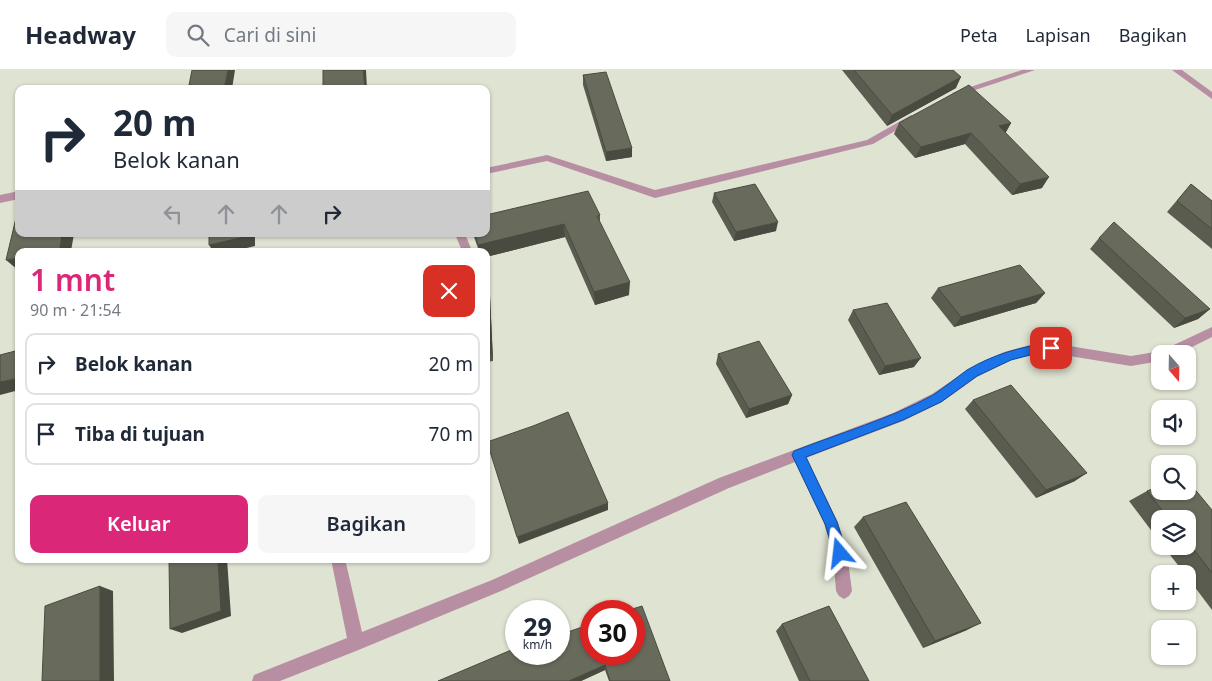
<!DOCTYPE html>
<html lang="id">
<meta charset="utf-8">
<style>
body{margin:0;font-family:"Noto Sans",sans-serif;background:#f6f6f7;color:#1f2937;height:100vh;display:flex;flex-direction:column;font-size:19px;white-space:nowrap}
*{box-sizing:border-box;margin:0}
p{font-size:16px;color:#747a83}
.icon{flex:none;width:28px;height:28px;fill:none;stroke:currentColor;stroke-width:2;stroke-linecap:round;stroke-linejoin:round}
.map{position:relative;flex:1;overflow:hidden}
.sheet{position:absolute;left:15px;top:178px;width:475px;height:315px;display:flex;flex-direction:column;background:#fff;border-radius:10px;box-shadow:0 1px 4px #0004}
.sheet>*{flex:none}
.top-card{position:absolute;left:15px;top:15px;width:475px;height:152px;border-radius:10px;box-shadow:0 1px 4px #0004;background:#fff;color:#1f2937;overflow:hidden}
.needle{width:32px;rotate:160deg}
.controls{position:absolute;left:1151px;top:275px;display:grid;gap:10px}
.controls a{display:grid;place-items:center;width:45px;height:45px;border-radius:10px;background:#fff;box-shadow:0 1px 4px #0004;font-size:25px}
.speed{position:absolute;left:505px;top:530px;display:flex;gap:10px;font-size:25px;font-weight:700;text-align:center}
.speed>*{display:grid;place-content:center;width:65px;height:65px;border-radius:50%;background:#fff;box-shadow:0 1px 4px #0004;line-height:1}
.speed small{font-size:12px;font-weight:400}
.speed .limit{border:8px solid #d22;background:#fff;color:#111}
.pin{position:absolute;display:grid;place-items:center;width:42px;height:42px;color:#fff;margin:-21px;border-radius:10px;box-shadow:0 2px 8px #0006}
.me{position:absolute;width:55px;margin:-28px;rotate:343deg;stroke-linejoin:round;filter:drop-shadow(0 0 4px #0008)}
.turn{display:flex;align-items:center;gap:18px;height:105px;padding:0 15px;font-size:22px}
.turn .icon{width:65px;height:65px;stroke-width:2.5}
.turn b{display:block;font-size:35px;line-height:42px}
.lanes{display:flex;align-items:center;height:48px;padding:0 15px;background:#0003;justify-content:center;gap:25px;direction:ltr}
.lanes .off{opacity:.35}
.round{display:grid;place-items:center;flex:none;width:52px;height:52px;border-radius:10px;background:#f6f6f7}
.headline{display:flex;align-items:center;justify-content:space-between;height:85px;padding:0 15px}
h1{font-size:30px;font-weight:600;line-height:38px;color:#db2777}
.button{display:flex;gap:10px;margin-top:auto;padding:10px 15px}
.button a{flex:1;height:58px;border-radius:10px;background:#db2777;color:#fff;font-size:20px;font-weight:600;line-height:58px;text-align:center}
.button a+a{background:#f6f6f7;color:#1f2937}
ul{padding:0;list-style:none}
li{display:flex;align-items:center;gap:15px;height:62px;margin:0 10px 8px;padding:0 5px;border:2px solid #e0e1e3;border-radius:10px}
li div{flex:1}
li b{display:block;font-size:19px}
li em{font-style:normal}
header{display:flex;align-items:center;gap:30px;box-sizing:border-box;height:70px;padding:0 25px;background:#fff;border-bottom:1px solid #e0e1e3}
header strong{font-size:24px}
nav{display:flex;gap:28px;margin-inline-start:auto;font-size:18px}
.search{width:350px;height:45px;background:#f6f6f7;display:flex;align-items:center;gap:12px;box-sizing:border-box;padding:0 18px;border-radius:10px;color:#747a83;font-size:19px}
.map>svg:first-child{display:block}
</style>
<header>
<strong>Headway</strong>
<div class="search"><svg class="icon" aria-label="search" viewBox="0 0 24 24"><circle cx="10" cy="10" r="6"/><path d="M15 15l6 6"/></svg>Cari di sini</div>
<nav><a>Peta</a><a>Lapisan</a><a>Bagikan</a></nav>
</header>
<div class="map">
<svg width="1212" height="611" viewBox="0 0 1212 611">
<rect width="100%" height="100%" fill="#dfe3d2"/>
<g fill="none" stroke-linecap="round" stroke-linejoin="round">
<path fill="#b88fa2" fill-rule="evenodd" d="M 1022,0 L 1035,0 L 957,26 L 952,23 Z
M 1172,0 L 1182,0 L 1212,22 L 1212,29 Z
M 911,45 L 916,48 L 914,50 L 873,74 L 655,128 L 547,91 L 486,104 L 486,98 L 547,85 L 655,120 L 867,70 Z
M 19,121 L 19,129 L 0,133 L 0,125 Z
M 455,164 L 465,164 L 472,181 L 462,181 Z
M 1212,257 L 1212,267 L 1178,284 L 1160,284 L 1160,291 L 1131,296 L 1051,283 L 1034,284 L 1011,290 L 977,307 L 942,332 L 903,351 L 806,388 L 838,452 L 847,483 L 852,521 L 849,526 L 844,529 L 839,526 L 836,521 L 833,483 L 824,453 L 795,392 L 729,418 L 501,521 L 356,581 L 280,611 L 252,611 L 254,605 L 347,568 L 331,489 L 345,489 L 362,562 L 492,510 L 719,408 L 893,343 L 932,324 L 969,299 L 1004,282 L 1034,274 L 1051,273 L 1131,286 L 1161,281 Z"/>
</g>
<path fill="#595c4f" d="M 842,0 L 953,0 L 956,18 L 887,56 Z
M 583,5 L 632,78 L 632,87 L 606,91 L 583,15 Z
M 899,53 L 1011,53 L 1005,63 L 1042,118 L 1012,125 L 965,74 L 915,88 L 894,64 Z
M 1191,114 L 1212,131 L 1212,179 L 1167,142 Z
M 714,123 L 776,161 L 734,171 L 712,132 Z
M 600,145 L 600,152 L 629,225 L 595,235 L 565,167 L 486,187 L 486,181 L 479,181 L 473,164 L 486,164 Z
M 1099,168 L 1210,239 L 1198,249 L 1174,258 L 1090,179 Z
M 487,193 L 489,204 L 493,291 L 486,292 L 486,194 Z
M 938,218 L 1045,223 L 1036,233 L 954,257 L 931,228 Z
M 853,240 L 914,297 L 879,305 L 848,250 Z
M 718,284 L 792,325 L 788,334 L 746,348 L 716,294 Z
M 973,330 L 1075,411 L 1036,428 L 965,339 Z
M 1147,421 L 1212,440 L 1212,540 L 1188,508 L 1188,504 L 1185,504 L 1163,476 L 1188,476 L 1188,449 L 1160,449 L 1160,472 L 1129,431 Z
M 863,447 L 967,560 L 923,578 L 854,457 Z
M 782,554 L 869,611 L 799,611 L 776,561 Z
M 559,584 L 670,611 L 609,611 L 605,600 L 581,611 L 438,611 Z"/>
<path fill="#494b40" d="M 228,0 L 235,0 L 232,19 L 224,19 Z
M 363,0 L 366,0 L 367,19 L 365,19 Z
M 961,7 L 956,18 L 887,56 L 892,45 Z
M 1011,53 L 1005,64 L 999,56 Z
M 971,63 L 965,74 L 915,88 L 921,77 Z
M 632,78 L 632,87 L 606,91 L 606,82 Z
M 1049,107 L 1042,118 L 1012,125 L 1020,114 Z
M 778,152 L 776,161 L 734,171 L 736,162 Z
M 564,154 L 565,167 L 486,187 L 486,181 L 480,181 L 478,175 Z
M 62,164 L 74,164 L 71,181 L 50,181 Z
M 249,164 L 255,164 L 255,176 L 234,181 L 213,181 L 209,175 Z
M 19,188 L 19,200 L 18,200 L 6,190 Z
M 487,193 L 489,204 L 493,291 L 491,282 Z
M 630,212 L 629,225 L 595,235 L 594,222 Z
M 1045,223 L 1036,233 L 954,257 L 961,247 Z
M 1210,239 L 1198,249 L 1174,258 L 1185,248 Z
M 921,288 L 914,297 L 879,305 L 885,296 Z
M 19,308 L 19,320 L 0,325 L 0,312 Z
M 792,325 L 788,334 L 746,348 L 749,339 Z
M 1087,403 L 1075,411 L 1036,428 L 1046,420 Z
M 608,433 L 608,440 L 519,474 L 517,467 Z
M 218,489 L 227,489 L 231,546 L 182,563 L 170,559 Z
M 100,516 L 113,521 L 114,611 L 100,611 Z
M 981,553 L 967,560 L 923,578 L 935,571 Z
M 605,595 L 605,600 L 581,611 L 569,611 Z"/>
<path fill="#686b5c" stroke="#494b40" d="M 192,0 L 228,0 L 224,19 L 191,19 L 192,15 L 189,15 Z
M 323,0 L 363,0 L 365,19 L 323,19 Z
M 854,0 L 953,0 L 961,7 L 892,45 Z
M 606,2 L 632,78 L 606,82 L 583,5 Z
M 969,15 L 1011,53 L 999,56 L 1049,107 L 1020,114 L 971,63 L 921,77 L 899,53 Z
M 755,114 L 778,152 L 736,162 L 714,123 Z
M 1191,114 L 1212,131 L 1212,159 L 1177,131 Z
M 588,121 L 600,145 L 597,146 L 630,212 L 594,222 L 564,154 L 478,175 L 475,164 L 486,164 L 486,145 Z
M 16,148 L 19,148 L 19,164 L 62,164 L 60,179 L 50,181 L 19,181 L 19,188 L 6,190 Z
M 1114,152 L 1210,239 L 1185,248 L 1099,168 Z
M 209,164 L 249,164 L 249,166 L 209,175 Z
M 487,193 L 491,282 L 486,282 L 486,194 Z
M 1020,195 L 1045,223 L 961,247 L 938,218 Z
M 887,233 L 921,288 L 885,296 L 853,240 Z
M 759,271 L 792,325 L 749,339 L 718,284 Z
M 19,280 L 19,308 L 0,312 L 0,285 Z
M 1011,315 L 1087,403 L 1046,420 L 973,330 Z
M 568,342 L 608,433 L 517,467 L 487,372 L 533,356 Z
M 1188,411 L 1212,440 L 1212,503 L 1188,472 L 1188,449 L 1169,449 L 1147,421 L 1160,416 L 1160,421 L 1188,421 Z
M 906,432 L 981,553 L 935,571 L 863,447 Z
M 169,489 L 218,489 L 221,541 L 170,559 Z
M 100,516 L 100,611 L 42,611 L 45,536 Z
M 642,536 L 670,611 L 610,611 L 605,595 L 569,611 L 438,611 L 516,578 L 516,584 L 559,584 L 559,565 L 591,554 L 591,584 L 634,584 L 634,541 L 626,541 Z
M 829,536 L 869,611 L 810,611 L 782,554 Z"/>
<path fill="#1a73e8" stroke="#114b97" d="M 1051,273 L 1055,275 L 1056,278 L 1055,281 L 1034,284 L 1011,290 L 977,306 L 941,332 L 903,350 L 806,387 L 837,452 L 847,483 L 845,487 L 840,489 L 835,487 L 825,454 L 792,385 L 794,381 C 840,363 890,349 933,325 C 945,317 956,308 967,300 C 992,285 1022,276 1051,273 Z"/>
</svg>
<div class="controls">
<a><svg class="needle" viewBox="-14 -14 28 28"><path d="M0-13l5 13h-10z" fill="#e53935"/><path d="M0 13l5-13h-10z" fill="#747a83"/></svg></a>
<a><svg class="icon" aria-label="sound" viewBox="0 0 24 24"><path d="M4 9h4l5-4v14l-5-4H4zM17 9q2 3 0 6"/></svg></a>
<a><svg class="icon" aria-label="search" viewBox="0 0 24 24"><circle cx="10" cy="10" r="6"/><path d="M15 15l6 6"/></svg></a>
<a><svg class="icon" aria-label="layers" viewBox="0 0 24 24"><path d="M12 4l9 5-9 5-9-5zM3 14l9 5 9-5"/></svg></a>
<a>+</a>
<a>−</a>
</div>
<div class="speed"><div>29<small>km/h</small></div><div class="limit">30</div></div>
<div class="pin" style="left:1051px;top:278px;background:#d93025"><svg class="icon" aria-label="arrive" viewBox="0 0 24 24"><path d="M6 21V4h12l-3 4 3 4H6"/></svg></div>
<svg class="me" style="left:840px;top:483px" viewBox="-20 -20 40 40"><path d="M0-17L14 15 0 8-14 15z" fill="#1a73e8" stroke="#fff" stroke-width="4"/></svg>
<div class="top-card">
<div class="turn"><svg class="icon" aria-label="right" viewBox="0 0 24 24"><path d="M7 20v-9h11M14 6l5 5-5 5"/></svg><div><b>20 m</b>Belok kanan</div></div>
<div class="lanes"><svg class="icon off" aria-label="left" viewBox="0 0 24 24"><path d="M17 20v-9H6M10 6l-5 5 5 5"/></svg><svg class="icon off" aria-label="ahead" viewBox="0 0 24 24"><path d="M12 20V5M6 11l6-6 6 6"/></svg><svg class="icon off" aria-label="ahead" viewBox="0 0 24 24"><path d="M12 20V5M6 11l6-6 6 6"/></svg><svg class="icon" aria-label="right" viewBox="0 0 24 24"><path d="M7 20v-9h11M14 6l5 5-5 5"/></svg></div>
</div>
<section class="sheet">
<div class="headline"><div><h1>1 mnt</h1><p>90 m · 21:54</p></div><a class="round" style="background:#d93025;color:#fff"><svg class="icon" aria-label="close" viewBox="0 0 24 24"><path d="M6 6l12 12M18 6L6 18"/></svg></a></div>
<ul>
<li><svg class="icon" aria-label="right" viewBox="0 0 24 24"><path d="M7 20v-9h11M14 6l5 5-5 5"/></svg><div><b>Belok kanan</b></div><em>20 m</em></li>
<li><svg class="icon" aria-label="arrive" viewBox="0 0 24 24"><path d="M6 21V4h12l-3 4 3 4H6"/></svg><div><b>Tiba di tujuan</b></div><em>70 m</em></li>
</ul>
<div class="button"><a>Keluar</a><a>Bagikan</a></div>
</section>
</div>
